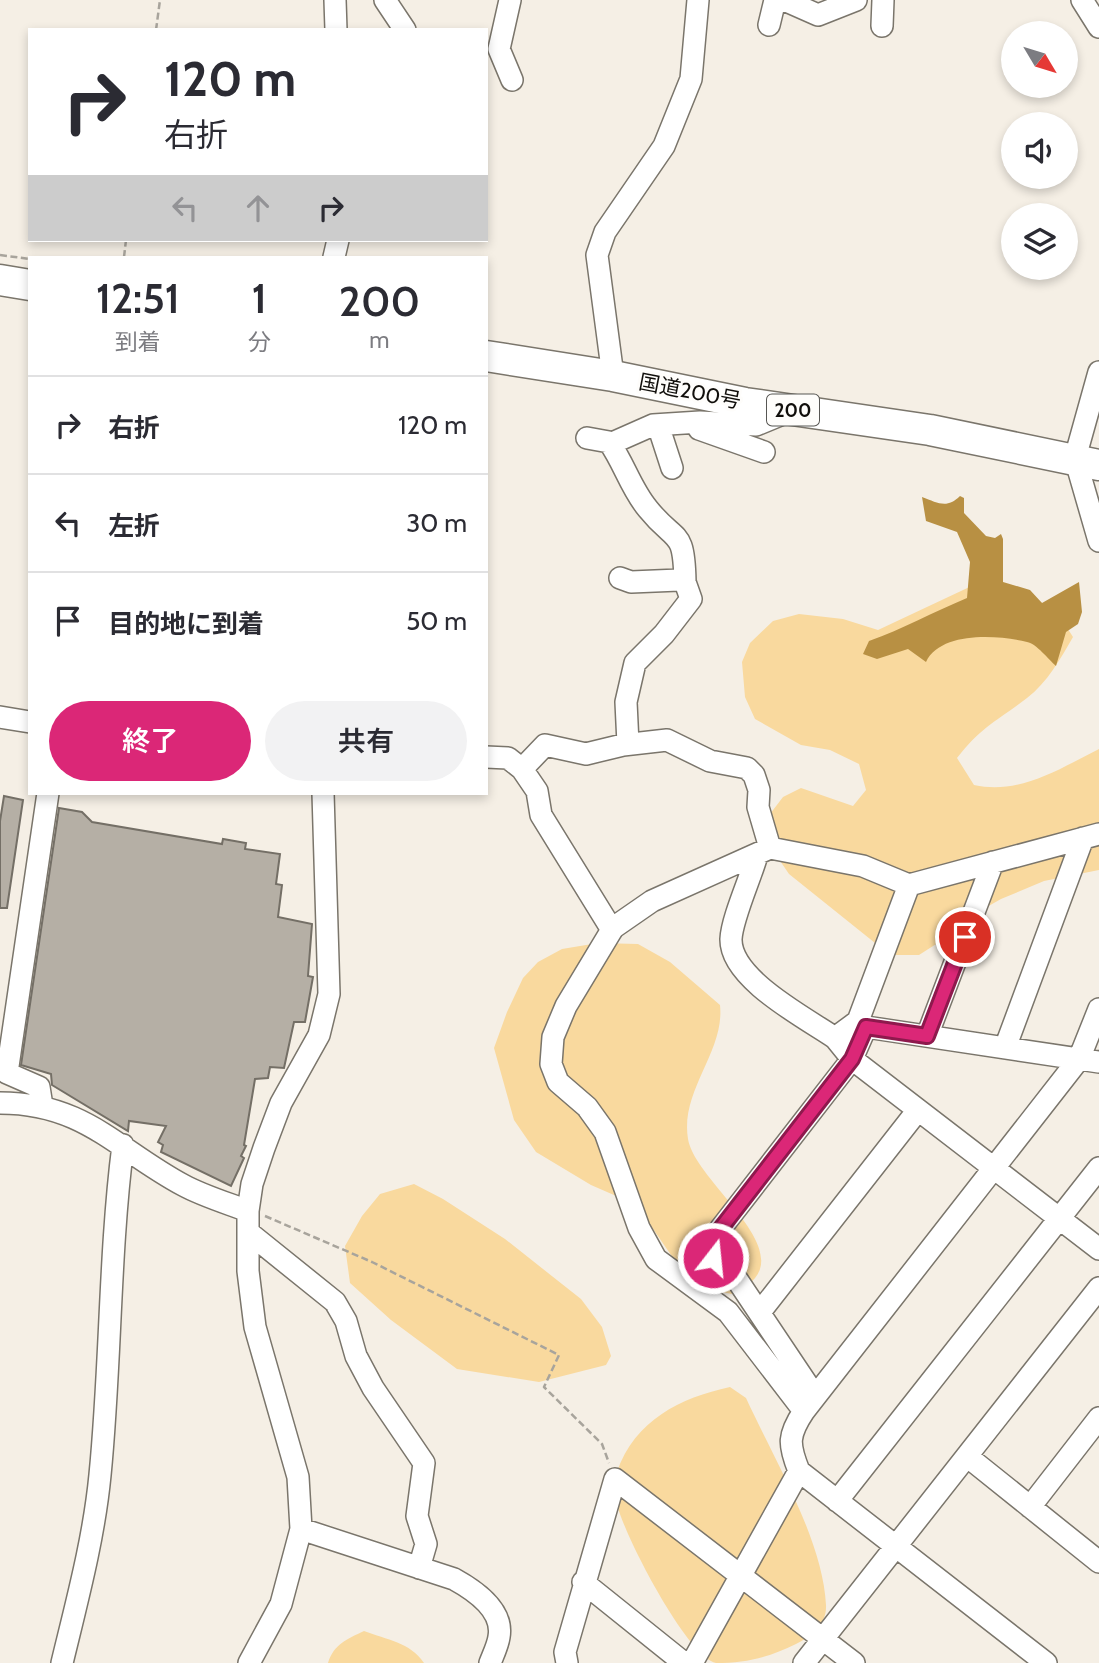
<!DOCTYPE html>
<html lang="ja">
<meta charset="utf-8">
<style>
body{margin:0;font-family:Cabin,"Noto Sans JP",sans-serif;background:#f2f2f3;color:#2b2b33;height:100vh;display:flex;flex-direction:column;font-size:26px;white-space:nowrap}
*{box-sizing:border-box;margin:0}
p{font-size:23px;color:#7c7c81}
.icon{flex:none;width:38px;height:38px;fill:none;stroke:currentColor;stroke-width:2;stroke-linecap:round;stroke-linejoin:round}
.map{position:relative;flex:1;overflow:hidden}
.sheet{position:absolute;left:28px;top:256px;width:460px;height:539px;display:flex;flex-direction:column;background:#fff;border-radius:0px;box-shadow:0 4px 10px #0003}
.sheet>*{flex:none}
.guide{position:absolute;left:28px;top:28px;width:460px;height:214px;border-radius:0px;box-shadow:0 4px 10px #0003;background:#fff;color:#2b2b33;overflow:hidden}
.needle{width:46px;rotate:128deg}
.fabs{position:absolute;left:1001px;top:21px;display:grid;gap:14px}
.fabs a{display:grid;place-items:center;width:77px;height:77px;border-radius:50%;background:#fff;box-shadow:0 4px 10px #0003;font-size:35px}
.pin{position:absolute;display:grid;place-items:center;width:60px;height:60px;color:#fff;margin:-30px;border:4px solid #fff;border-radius:50%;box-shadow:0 2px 7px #0007}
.me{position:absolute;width:77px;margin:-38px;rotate:16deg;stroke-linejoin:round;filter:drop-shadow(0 0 5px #0008)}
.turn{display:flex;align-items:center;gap:24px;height:147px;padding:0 21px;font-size:32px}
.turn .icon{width:91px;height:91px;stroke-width:2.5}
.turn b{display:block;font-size:49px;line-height:60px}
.lanes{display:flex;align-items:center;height:66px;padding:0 21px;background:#0003;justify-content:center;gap:35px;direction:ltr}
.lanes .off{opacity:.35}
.eta{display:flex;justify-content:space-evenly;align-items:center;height:119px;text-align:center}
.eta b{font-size:42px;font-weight:600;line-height:49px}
.cta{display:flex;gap:14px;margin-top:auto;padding:14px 21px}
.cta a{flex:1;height:80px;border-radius:42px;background:#db2777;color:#fff;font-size:28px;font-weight:600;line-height:80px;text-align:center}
.cta a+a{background:#f2f2f3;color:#2b2b33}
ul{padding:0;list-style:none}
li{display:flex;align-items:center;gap:21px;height:98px;padding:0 21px;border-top:2px solid #e1e1e2}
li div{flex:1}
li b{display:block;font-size:26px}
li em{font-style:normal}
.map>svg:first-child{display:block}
</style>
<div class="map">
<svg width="1099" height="1663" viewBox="0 0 1099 1663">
<rect width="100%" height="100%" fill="#f5efe5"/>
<path fill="#f9d99e" d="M 978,583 C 1022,591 1049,596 1073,637 C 1061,658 1047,683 1027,698 C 997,721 982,726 957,758 L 974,785 C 1020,795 1059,769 1099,749 L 1099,870 L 1044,881 L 1001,899 L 955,925 L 944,939 L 919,955 L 890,955 L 789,874 L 774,852 L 770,814 L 783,797 L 801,788 L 853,806 L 866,790 L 859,764 L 830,750 L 801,745 L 755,719 L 745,697 L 742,662 L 750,643 L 773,621 L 799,614 L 843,619 L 878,630 Z
M 598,943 L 638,944 L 670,962 L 720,1005 C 725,1052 680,1090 688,1139 C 694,1176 772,1231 760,1269 C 756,1282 743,1288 732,1294 L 706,1289 L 680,1268 L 651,1226 L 630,1202 L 591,1185 L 536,1152 L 514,1120 L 494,1048 L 507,1012 L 523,978 L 538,962 L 562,949 Z
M 414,1184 L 443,1199 L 505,1239 L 581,1299 L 602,1327 L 611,1356 L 606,1365 L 539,1382 L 457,1369 L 391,1320 L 350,1283 L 345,1246 L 362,1216 L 380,1194 Z
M 730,1387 L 746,1398 C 774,1459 823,1540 826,1605 C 827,1624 812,1636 796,1644 C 770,1657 746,1663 716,1663 C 687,1657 623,1533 617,1504 C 615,1496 615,1479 617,1472 C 635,1420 680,1398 730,1387 Z
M 364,1631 C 387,1640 410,1642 424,1663 L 328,1663 C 334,1644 347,1639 364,1631 Z"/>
<path fill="#b89043" d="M 960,496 L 964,498 L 964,513 L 986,536 L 995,538 L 1001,534 L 1003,539 L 1003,582 L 1030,590 L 1042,603 L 1079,582 L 1082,612 L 1078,624 L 1066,632 L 1056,666 C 1048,659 1037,644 1027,642 C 998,635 941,631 926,662 L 908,649 L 877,659 L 863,654 L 869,641 C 903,629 933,612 967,598 L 970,562 L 957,532 L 926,521 L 922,497 C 938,503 947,509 960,496 Z"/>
<path fill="#b5afa5" stroke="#746f66" stroke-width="2" d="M 4,796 L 23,800 L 7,908 L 0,908 L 0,821 Z
M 59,808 L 82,812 L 92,822 L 222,844 L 223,839 L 246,843 L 245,849 L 280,854 L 276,884 L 282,885 L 278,917 L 312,924 L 308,976 L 313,977 L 305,1022 L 294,1022 L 284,1068 L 270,1067 L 268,1078 L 255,1079 L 244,1145 L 246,1146 L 241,1156 L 244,1158 L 231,1186 L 161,1152 L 163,1145 L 158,1142 L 166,1126 L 129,1121 L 128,1131 L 52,1085 L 51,1074 L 21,1065 Z"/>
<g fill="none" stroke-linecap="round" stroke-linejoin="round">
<defs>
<path id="minor" d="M 335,0 L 336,30
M 385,0 L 405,30
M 510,0 L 499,49 L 512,80
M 784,0 L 818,15 L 856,0
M 1082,0 L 1099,27
M 769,25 L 775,0
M 882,26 L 883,0
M 334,257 L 338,240
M 1099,372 L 1075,458 L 1099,541
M 613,376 L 597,255 L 605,232 L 664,146 L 691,79 L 698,0
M 658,425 L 672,468
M 699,429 L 764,452
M 587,438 L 609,442 C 624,463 631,489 648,509 C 676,544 684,527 685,582
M 610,444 L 653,425 L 700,422 L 756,425 L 790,411
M 620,578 L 631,582 L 679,580 L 685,582 L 691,599 L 664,634 L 635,663 L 626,702 L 628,744
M 0,717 L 30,722
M 486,757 L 508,758 L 522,769 L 537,791 L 541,815 L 612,930
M 522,769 L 545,745 L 586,754 L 623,745 L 667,740 L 710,761 L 747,768 L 754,775 L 759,790 L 758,807 L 770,848
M 757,855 C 751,877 732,918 731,939 C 730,979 806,1018 835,1038 L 858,1021 L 909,885 L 1099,834
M 858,1021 L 866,1027 L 1099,1062
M 866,1027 L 852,1059 L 1099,1249
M 927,1036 L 993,862
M 1005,1048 L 1083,838
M 0,1103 C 84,1103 116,1149 183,1185 C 203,1196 227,1203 248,1211
M 42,1106 L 39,1087 L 7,1073 L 48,793
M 248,1232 L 335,1302 L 346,1321 L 356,1356 L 373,1388 L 424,1463 L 417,1516 L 426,1544 L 419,1568
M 760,1312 L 918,1110
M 815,1396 L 736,1278 L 713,1258 L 711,1241 L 852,1059 L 835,1038
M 804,1411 L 728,1312 L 656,1259 L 639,1228 L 605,1132 L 587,1107 L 558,1082 L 551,1064 L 553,1037 L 566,1006 L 613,928 L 652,901 L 770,848 L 863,866 L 909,885
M 968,1457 L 1099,1562
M 837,1501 L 1099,1168
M 1030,1507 L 1099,1418
M 301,1529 L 454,1579 C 474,1590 504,1610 499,1637 C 498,1645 493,1655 490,1663
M 583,1582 L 684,1663
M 62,1663 C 77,1601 94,1538 100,1475 C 111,1365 109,1255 123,1145
M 249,1663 L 281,1604 L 301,1529 L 298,1477 L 255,1327 L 248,1271 L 248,1211 L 252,1184 L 264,1148 L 281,1103 L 319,1035 L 329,994 L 323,793
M 567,1663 L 565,1652 L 615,1479 L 854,1663
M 692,1663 L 799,1471
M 804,1663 L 1099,1288
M 1046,1663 L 799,1471 C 788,1444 788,1435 804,1411 L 1079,1059 L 1099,1009"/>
<path id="highway" d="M 0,280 L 30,285
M 486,356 L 613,376 L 745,403 L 930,430 L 1099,465"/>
</defs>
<use href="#minor" stroke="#7a756b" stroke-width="24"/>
<use href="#highway" stroke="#7a756b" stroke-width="33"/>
<path stroke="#a8a49c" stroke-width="2.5" stroke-dasharray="7 3.5" stroke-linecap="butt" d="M 156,30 L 160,0
M 0,255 L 30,259
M 124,257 L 126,240
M 265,1216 L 372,1262 L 559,1355 L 544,1387 L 602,1444 L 609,1463"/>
<use href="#minor" stroke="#fff" stroke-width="21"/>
<use href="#highway" stroke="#fff" stroke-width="30"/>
</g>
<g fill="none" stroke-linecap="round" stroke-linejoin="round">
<defs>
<path id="route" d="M 713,1258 L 711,1241 L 852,1059 L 866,1027 L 927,1036 L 965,937"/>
</defs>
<use href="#route" stroke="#8e194d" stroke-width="18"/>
<use href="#route" stroke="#db2777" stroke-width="12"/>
</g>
<g text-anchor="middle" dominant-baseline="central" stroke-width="6" stroke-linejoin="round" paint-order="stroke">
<rect fill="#fefdfb" stroke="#575653" stroke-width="2" x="767" y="394.5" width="52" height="31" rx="5"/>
<g font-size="19" font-weight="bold" fill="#100e0b">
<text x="793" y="410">200</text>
</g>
<g font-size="21" fill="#100e0b" stroke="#fefdfb">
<text transform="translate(690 391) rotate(11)">国道200号</text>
</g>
</g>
</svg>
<div class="fabs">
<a><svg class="needle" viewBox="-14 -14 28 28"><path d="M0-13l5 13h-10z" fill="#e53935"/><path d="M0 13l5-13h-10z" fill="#7c7c81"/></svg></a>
<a><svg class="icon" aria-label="sound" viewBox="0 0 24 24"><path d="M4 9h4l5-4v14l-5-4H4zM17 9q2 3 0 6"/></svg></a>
<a><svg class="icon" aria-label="layers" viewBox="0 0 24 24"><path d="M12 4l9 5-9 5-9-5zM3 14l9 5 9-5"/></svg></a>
</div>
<div class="pin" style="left:965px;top:937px;background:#d93025"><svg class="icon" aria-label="arrive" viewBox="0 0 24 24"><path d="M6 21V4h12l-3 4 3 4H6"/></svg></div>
<svg class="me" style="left:713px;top:1258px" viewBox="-20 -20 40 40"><circle r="17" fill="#db2777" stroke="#fff" stroke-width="3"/><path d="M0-11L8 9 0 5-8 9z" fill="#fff"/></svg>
<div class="guide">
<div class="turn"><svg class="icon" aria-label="right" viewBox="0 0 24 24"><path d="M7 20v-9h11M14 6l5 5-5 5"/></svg><div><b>120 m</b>右折</div></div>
<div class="lanes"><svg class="icon off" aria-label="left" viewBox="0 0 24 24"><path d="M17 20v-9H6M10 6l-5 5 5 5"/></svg><svg class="icon off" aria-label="ahead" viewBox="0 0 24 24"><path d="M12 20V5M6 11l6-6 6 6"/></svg><svg class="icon" aria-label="right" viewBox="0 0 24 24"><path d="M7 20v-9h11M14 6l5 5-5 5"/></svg></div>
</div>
<section class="sheet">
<div class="eta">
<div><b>12:51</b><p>到着</p></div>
<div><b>1</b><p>分</p></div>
<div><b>200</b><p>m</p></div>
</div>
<ul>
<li><svg class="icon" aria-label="right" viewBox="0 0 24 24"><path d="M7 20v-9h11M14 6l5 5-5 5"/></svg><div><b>右折</b></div><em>120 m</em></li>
<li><svg class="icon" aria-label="left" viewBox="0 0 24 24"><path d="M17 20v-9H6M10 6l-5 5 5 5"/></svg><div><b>左折</b></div><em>30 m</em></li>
<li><svg class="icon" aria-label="arrive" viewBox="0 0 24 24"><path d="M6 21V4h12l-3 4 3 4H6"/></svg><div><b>目的地に到着</b></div><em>50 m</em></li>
</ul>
<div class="cta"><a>終了</a><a>共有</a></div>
</section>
</div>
